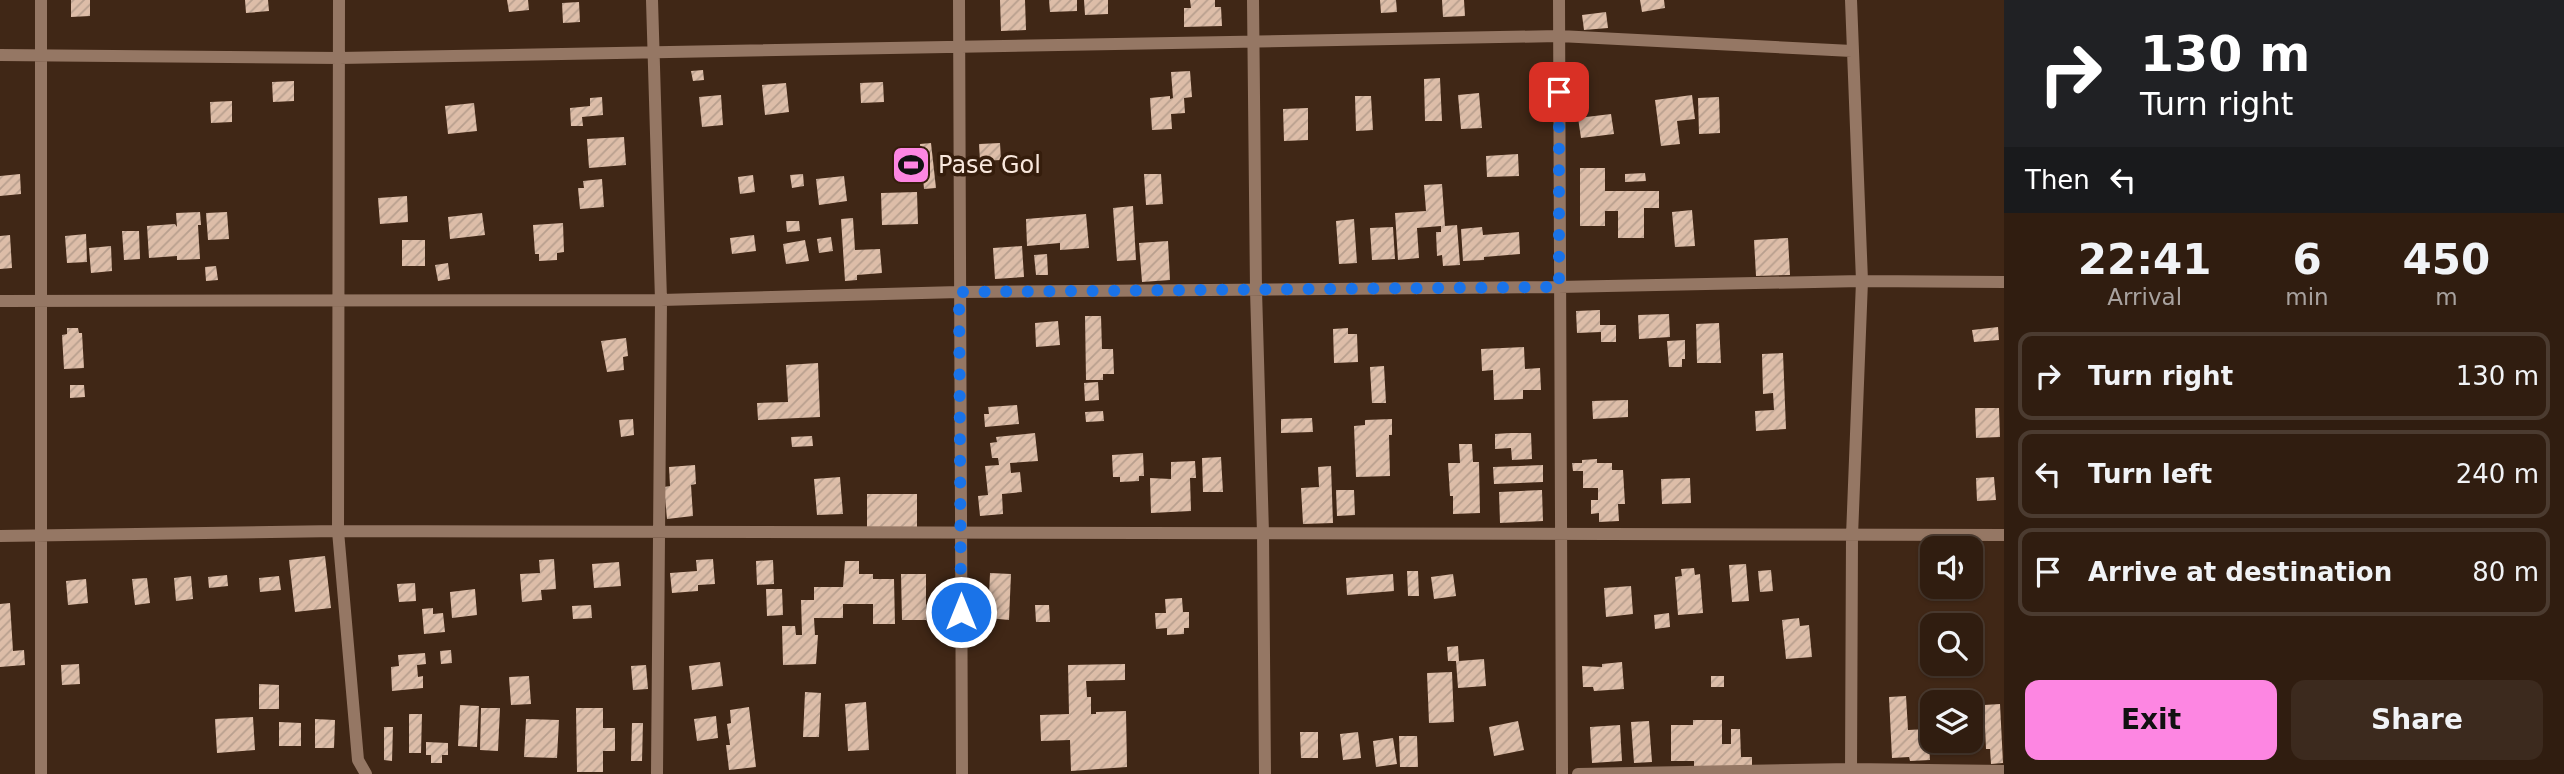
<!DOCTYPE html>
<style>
body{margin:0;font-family:"DejaVu Sans",sans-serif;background:#3c2a1e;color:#f1f3f6;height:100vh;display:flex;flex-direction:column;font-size:26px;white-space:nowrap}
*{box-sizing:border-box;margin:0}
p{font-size:23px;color:#a8a29f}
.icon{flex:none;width:38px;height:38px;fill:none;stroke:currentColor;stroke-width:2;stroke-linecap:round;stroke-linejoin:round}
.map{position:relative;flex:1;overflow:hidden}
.panel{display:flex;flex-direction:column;background:#301d10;width:560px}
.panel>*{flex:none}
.guide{background:#202124;color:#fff;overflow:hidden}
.controls{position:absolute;left:1920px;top:536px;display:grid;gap:14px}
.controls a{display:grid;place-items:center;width:63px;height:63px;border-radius:14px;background:#301d10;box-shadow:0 2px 5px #0004,0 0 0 2px #4b3b30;font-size:35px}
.pin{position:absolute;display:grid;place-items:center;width:60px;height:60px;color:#fff;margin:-30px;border-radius:14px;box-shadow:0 4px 10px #0006}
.me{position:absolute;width:77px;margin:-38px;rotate:0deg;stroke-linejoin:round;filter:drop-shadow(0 0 5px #0008)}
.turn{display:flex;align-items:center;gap:24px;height:147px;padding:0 21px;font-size:32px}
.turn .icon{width:91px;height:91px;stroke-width:2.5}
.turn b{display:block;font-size:49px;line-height:60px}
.then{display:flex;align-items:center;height:66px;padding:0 21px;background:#0003;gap:14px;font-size:26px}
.eta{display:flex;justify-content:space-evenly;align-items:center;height:119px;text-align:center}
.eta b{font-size:42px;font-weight:800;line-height:49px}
.button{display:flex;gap:14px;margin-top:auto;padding:14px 21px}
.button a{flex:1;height:80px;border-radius:14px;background:#fd86e2;color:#111;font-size:28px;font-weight:800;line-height:80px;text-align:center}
.button a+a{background:#3c2a1e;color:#f1f3f6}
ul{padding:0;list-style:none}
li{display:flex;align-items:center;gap:21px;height:88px;margin:0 14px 10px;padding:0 7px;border:4px solid #4b3b30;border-radius:14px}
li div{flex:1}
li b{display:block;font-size:26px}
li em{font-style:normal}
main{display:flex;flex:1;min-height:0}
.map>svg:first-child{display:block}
</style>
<main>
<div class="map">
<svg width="2004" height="774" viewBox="0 0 2004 774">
<defs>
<pattern id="building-hatch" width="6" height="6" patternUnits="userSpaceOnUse" patternTransform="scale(1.75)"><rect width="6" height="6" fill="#ddbda8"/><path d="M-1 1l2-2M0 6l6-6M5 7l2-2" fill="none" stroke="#b89f8e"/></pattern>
</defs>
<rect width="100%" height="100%" fill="#402716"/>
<path fill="url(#building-hatch)" d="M 71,0 L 90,0 L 90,16 L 71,17 Z
M 245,0 L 268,0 L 269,11 L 246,13 Z
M 507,0 L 528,0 L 529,10 L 509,12 Z
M 1000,0 L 1025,0 L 1026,30 L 1001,31 Z
M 1049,0 L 1077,0 L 1077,11 L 1050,12 Z
M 1084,0 L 1108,0 L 1108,14 L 1085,15 Z
M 1190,0 L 1215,0 L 1215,7 L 1221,7 L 1222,26 L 1184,27 L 1184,8 L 1191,8 Z
M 1380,0 L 1396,0 L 1397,12 L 1381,13 Z
M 1442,0 L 1464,0 L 1465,16 L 1443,17 Z
M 1640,0 L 1664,0 L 1665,8 L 1642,12 Z
M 579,2 L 580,22 L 563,23 L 562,3 Z
M 1606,12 L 1608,28 L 1584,30 L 1582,15 Z
M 703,70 L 704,80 L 693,81 L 691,71 Z
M 1190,71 L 1192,97 L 1184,98 L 1185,113 L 1171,114 L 1172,129 L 1152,130 L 1150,98 L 1170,96 L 1170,99 L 1173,98 L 1171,72 Z
M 1440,78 L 1442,121 L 1425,121 L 1424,79 Z
M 294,81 L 294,101 L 273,102 L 272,82 Z
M 883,82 L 884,102 L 861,103 L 860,83 Z
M 786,83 L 789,112 L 765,115 L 762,85 Z
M 1479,93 L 1482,128 L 1461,129 L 1458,95 Z
M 721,95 L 723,125 L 702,127 L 699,97 Z
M 1692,95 L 1695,119 L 1677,121 L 1680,144 L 1661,146 L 1655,100 Z
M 1355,96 L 1371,96 L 1373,130 L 1356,131 Z
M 602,97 L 603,115 L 582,117 L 583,126 L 571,126 L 570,108 L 590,106 L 590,98 Z
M 1719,97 L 1720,133 L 1699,134 L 1698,98 Z
M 232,101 L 232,122 L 211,123 L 210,102 Z
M 474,103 L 477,131 L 448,134 L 445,106 Z
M 1308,108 L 1308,140 L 1284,141 L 1283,109 Z
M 1611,114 L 1614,134 L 1581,138 L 1578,118 Z
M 624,137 L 626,165 L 589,168 L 587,139 Z
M 931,143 L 936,188 L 924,189 L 920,144 Z
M 1000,143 L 1001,160 L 980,161 L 979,144 Z
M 1518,154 L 1519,176 L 1487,177 L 1486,156 Z
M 1580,168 L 1605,168 L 1605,191 L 1659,191 L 1659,208 L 1644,208 L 1644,238 L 1618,238 L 1618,211 L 1605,211 L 1605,226 L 1580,226 Z
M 1645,173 L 1646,181 L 1625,182 L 1625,174 Z
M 20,174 L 21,194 L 0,196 L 0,176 Z
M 803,174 L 804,186 L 792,188 L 790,175 Z
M 1144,174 L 1161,174 L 1163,204 L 1146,205 Z
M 753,175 L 755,192 L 740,194 L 738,177 Z
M 844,176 L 847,201 L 819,205 L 816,179 Z
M 602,179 L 604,207 L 580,209 L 578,188 L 584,188 L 583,181 Z
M 1442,184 L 1445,226 L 1457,225 L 1460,265 L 1443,266 L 1442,255 L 1437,256 L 1436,232 L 1441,232 L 1441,226 L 1417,228 L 1419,258 L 1398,260 L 1395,213 L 1426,211 L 1424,185 Z
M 917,192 L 918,224 L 882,225 L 881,193 Z
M 407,196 L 408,222 L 380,224 L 378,198 Z
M 1133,206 L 1136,260 L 1117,261 L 1113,208 Z
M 1692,210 L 1695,246 L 1675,247 L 1672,212 Z
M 200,212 L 201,225 L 198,225 L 200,259 L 177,260 L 177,256 L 149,258 L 147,226 L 175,224 L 177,227 L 176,213 Z
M 227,212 L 229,239 L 208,240 L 206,213 Z
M 482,213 L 485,235 L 450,239 L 448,217 Z
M 1086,214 L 1089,248 L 1060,250 L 1060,243 L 1027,246 L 1026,219 Z
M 853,218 L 855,250 L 880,249 L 882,273 L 857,275 L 857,280 L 845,281 L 841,219 Z
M 1354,219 L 1357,263 L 1339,264 L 1336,221 Z
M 786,221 L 799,221 L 800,231 L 787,232 Z
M 563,223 L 564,252 L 557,253 L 557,260 L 539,261 L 539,254 L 535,254 L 533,225 Z
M 1393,227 L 1395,259 L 1372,260 L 1370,228 Z
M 1482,227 L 1483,235 L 1519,232 L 1520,254 L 1484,257 L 1484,260 L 1463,261 L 1461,229 Z
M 122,231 L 139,231 L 140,259 L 124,260 Z
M 86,234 L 87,262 L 67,263 L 65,236 Z
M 10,235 L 12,268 L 0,269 L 0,236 Z
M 754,235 L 756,251 L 732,254 L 730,238 Z
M 831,237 L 833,251 L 819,253 L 817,239 Z
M 1788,238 L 1790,275 L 1756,276 L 1754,240 Z
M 402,240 L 425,240 L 425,266 L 402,266 Z
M 805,240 L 809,261 L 786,264 L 783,244 Z
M 1168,241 L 1170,280 L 1142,282 L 1139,243 Z
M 111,246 L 112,271 L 91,273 L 89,248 Z
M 1022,246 L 1024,277 L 995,279 L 993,248 Z
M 1047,254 L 1048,275 L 1036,275 L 1034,255 Z
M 448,263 L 450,279 L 438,281 L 435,265 Z
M 216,266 L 218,280 L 206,281 L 205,267 Z
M 1600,310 L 1600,325 L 1616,325 L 1616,342 L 1601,342 L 1601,332 L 1577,333 L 1576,311 Z
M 1669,314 L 1670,337 L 1639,339 L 1638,315 Z
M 1085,316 L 1101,316 L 1102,349 L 1113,349 L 1114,374 L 1103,374 L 1103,380 L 1086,380 Z
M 1058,321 L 1060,345 L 1036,347 L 1035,323 Z
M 1719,323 L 1721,363 L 1697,363 L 1696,324 Z
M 1998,327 L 1999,340 L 1974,342 L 1972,330 Z
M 67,328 L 78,328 L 79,333 L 82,333 L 84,368 L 64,369 L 62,335 L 67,334 Z
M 1348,328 L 1348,334 L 1357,334 L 1358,362 L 1334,363 L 1333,329 Z
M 626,338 L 628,356 L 623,357 L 624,370 L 607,372 L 601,341 Z
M 1685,340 L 1685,359 L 1682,359 L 1682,367 L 1669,367 L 1667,341 Z
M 1524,347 L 1525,369 L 1540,368 L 1541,390 L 1523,390 L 1523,399 L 1494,400 L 1493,370 L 1482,371 L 1481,349 Z
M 1783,353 L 1786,429 L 1756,431 L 1755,411 L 1774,410 L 1773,393 L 1763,394 L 1762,354 Z
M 818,363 L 820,417 L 758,420 L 757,403 L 788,402 L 786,365 Z
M 1384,366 L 1386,403 L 1372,403 L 1370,367 Z
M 1098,382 L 1099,400 L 1085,401 L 1084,383 Z
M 70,385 L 84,385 L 85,397 L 70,398 Z
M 1628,400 L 1628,417 L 1593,419 L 1592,401 Z
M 1017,405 L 1019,424 L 985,427 L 984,414 L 989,414 L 988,407 Z
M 1975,408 L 1999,408 L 2000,437 L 1976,438 Z
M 1103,411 L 1104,421 L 1086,422 L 1085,412 Z
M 1312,418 L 1313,432 L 1281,433 L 1281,419 Z
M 633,419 L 634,435 L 621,437 L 619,420 Z
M 1392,419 L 1392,435 L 1389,435 L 1390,476 L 1356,477 L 1354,426 L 1365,425 L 1365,420 Z
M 1035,433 L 1038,461 L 1010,463 L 1011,473 L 1020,472 L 1022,492 L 1002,494 L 1003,514 L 980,516 L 978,496 L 988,495 L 985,466 L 999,465 L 998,458 L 992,458 L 990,443 L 997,442 L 996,437 Z
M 1510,433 L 1531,433 L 1532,459 L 1512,460 L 1511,448 L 1495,449 L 1495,434 Z
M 812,436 L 813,446 L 792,447 L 791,437 Z
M 1459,444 L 1472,444 L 1473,462 L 1479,462 L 1480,513 L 1453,514 L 1453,496 L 1450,496 L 1448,463 L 1460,463 Z
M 1143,453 L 1144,476 L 1139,476 L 1139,481 L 1120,482 L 1120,477 L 1113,477 L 1112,455 Z
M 1221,457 L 1223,492 L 1203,492 L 1202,458 Z
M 1597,459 L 1597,463 L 1612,463 L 1612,470 L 1623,470 L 1625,504 L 1618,504 L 1619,521 L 1599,522 L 1599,513 L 1591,514 L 1591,500 L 1598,500 L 1598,488 L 1583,488 L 1583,471 L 1573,471 L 1572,463 L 1582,463 L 1582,460 Z
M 1195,461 L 1196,478 L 1190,478 L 1191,511 L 1151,513 L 1150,478 L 1171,479 L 1171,462 Z
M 695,465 L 696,484 L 691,485 L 693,516 L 667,519 L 664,487 L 670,486 L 669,467 Z
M 1543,465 L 1543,482 L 1494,484 L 1493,467 Z
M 1331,466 L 1333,523 L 1303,524 L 1301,488 L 1319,487 L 1318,467 Z
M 840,477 L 843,514 L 817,515 L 814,479 Z
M 1994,477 L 1996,500 L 1977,501 L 1976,478 Z
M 1690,478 L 1691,503 L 1662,504 L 1661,479 Z
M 1336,490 L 1354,490 L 1355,515 L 1337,516 Z
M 1542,490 L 1543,521 L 1500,523 L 1499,492 Z
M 867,494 L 917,494 L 917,528 L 867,528 Z
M 325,556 L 331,608 L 295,612 L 289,560 Z
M 554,559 L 556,589 L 541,590 L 542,600 L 522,602 L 520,574 L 540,573 L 539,560 Z
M 713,559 L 715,584 L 698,585 L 698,591 L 672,593 L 670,573 L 697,571 L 696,560 Z
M 773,560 L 774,584 L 757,585 L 756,561 Z
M 845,561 L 859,561 L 859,574 L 873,574 L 873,579 L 894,579 L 895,624 L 873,624 L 873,604 L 843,604 L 843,618 L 814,618 L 815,635 L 818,635 L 816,664 L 783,665 L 782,626 L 795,626 L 796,635 L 802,635 L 801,600 L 814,600 L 814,587 L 843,587 Z
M 619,562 L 621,586 L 594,588 L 592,564 Z
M 1746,564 L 1749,601 L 1732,602 L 1729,565 Z
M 1694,568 L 1695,575 L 1700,574 L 1703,613 L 1678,615 L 1675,577 L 1682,576 L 1681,569 Z
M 1771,570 L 1773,591 L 1760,592 L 1758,571 Z
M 1407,571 L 1418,571 L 1419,596 L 1408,596 Z
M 990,573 L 1011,574 L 1009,620 L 988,618 Z
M 901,574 L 926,574 L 926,620 L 902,620 Z
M 1393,574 L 1394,591 L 1347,595 L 1346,578 Z
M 1453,574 L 1456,596 L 1434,599 L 1431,577 Z
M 227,575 L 228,586 L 209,588 L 208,577 Z
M 191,576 L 193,599 L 176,601 L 174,578 Z
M 279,576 L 281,590 L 260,592 L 259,578 Z
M 147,578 L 150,603 L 135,605 L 132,579 Z
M 86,579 L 88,603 L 68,605 L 66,581 Z
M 415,583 L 416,601 L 399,602 L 397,584 Z
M 1631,586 L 1633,614 L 1606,617 L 1604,588 Z
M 475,589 L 477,615 L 452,618 L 450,592 Z
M 766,589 L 782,589 L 783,615 L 767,616 Z
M 1182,598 L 1183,612 L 1189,612 L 1189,628 L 1184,628 L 1184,634 L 1167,635 L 1167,628 L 1156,629 L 1155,613 L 1166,613 L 1165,599 Z
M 10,603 L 13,651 L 24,650 L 25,665 L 0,667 L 0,604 Z
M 591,605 L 592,618 L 573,619 L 572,606 Z
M 1035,605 L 1049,605 L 1050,622 L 1036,622 Z
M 433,608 L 433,614 L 443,613 L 445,632 L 424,634 L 422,609 Z
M 1669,613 L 1670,627 L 1655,629 L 1654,615 Z
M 1799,618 L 1800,626 L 1809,625 L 1812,657 L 1786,659 L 1782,620 Z
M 1458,646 L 1459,661 L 1484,659 L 1486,686 L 1458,688 L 1456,661 L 1448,661 L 1447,647 Z
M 451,650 L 452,663 L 441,664 L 440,651 Z
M 425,653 L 426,664 L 417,665 L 418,677 L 423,676 L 423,688 L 392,691 L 391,667 L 399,666 L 398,655 Z
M 720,662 L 723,686 L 692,690 L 689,666 Z
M 1622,662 L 1624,689 L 1594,691 L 1593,687 L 1583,687 L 1582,666 L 1602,667 L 1602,664 Z
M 79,664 L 80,684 L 62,685 L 61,665 Z
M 1125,664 L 1125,680 L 1086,681 L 1087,697 L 1091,697 L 1091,714 L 1096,714 L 1096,712 L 1126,711 L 1127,767 L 1071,771 L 1070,740 L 1041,741 L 1040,715 L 1069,714 L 1068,665 Z
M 646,665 L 648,689 L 633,690 L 631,666 Z
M 1452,672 L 1454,722 L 1429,723 L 1427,673 Z
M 529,676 L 531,704 L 511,705 L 509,677 Z
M 1711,676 L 1724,676 L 1724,687 L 1711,687 Z
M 259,684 L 279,685 L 279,709 L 259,709 Z
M 805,692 L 821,693 L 819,737 L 803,737 Z
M 1906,696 L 1908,730 L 1928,729 L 1930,760 L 1910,761 L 1909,757 L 1892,758 L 1889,697 Z
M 1966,696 L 1966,702 L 1942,702 L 1942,697 Z
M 866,702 L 869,750 L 848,751 L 845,704 Z
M 2000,704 L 2003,763 L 1991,764 L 1990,749 L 1986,749 L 1984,705 Z
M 460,705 L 479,706 L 477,747 L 458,746 Z
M 749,707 L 756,767 L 729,770 L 726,745 L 730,745 L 727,724 L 731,723 L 730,710 Z
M 481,708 L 500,708 L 498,751 L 480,750 Z
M 576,708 L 603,708 L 603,728 L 615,728 L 615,751 L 603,751 L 603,772 L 577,772 Z
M 409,714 L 422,714 L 421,753 L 409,753 Z
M 716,716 L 718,738 L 697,741 L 694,719 Z
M 253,717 L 255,750 L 217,753 L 215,719 Z
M 315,719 L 335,720 L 334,748 L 315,748 Z
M 526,719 L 559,720 L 557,758 L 524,757 Z
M 1693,720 L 1722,720 L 1722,744 L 1731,744 L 1731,729 L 1740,729 L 1741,757 L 1752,757 L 1752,766 L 1694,766 L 1694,761 L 1671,761 L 1671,725 L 1693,725 Z
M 1518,721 L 1524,750 L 1494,756 L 1489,727 Z
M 1649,721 L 1652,762 L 1634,763 L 1631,722 Z
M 279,722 L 301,723 L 301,746 L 279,746 Z
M 632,723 L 643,723 L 642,761 L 631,761 Z
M 1620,725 L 1622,761 L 1592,763 L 1590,727 Z
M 384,727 L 393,727 L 392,761 L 384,760 Z
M 1300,732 L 1318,732 L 1318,758 L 1301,758 Z
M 1358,732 L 1361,758 L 1343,760 L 1340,734 Z
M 1399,736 L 1417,736 L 1418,767 L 1400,767 Z
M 1393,738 L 1397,764 L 1376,767 L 1373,741 Z
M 426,742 L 448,743 L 448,755 L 442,755 L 442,763 L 431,763 L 431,755 L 426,755 Z"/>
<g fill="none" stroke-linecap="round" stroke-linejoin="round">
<path stroke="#957764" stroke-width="12" d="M 41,0 L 41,774
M 339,0 L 338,531 L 358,760 L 366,774
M 652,0 L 661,300 L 657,774
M 959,0 L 962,774
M 1253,0 L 1256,290 L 1263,533 L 1265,774
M 1559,0 L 1562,774
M 0,55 L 339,58 L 1559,36 L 1852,51
M 0,301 L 661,300 L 959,292 L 1558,287 L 1862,281 L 2004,282
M 0,536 L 338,531 L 2004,535
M 1578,774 L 1851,769 L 2004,771
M 1851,774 L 1852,536 L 1862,281 L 1851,0"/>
</g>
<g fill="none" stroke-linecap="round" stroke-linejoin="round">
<path stroke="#1a73e8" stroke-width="12" stroke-dasharray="0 21.6" d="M 961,612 L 959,292 L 1559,287 L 1559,92"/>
</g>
<defs>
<symbol id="stadium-square" viewBox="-11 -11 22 22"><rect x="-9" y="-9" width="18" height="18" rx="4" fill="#fd86e2" stroke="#351d0c"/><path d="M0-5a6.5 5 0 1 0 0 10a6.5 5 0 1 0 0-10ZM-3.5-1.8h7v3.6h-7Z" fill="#111"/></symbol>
</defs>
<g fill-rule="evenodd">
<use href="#stadium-square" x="889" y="143" width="44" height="44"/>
</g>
<g text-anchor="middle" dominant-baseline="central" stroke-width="7" stroke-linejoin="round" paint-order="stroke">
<g font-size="24" fill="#f8e7dc" stroke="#351d0c" text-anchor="start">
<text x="938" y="165">Pase Gol</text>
</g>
</g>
</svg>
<div class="controls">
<a><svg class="icon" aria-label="sound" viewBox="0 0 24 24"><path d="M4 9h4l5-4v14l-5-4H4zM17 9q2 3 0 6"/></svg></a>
<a><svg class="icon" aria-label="search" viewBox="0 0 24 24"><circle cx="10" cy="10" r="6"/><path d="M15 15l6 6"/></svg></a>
<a><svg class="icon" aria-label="layers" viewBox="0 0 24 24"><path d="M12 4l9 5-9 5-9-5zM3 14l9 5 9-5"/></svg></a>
</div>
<div class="pin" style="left:1559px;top:92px;background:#d93025"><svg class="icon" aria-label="arrive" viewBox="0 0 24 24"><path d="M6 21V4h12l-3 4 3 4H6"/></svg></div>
<svg class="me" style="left:961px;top:612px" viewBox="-20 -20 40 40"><circle r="17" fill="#1a73e8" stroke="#fff" stroke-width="3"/><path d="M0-11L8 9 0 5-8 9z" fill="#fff"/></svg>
</div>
<section class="panel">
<div class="guide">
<div class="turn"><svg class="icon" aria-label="right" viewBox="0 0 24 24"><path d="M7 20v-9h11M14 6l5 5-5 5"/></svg><div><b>130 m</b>Turn right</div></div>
<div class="then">Then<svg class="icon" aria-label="left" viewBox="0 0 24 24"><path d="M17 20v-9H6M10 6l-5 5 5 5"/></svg></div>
</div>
<div class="eta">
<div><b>22:41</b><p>Arrival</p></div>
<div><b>6</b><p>min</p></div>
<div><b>450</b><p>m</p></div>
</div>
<ul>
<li><svg class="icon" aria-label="right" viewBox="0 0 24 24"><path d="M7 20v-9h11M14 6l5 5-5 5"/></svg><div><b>Turn right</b></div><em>130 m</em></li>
<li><svg class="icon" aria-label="left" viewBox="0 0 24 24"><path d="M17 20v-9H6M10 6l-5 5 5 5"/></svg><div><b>Turn left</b></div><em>240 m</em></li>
<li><svg class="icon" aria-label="arrive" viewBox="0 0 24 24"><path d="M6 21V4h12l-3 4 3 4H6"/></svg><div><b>Arrive at destination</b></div><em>80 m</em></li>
</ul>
<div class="button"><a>Exit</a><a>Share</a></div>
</section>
</main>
